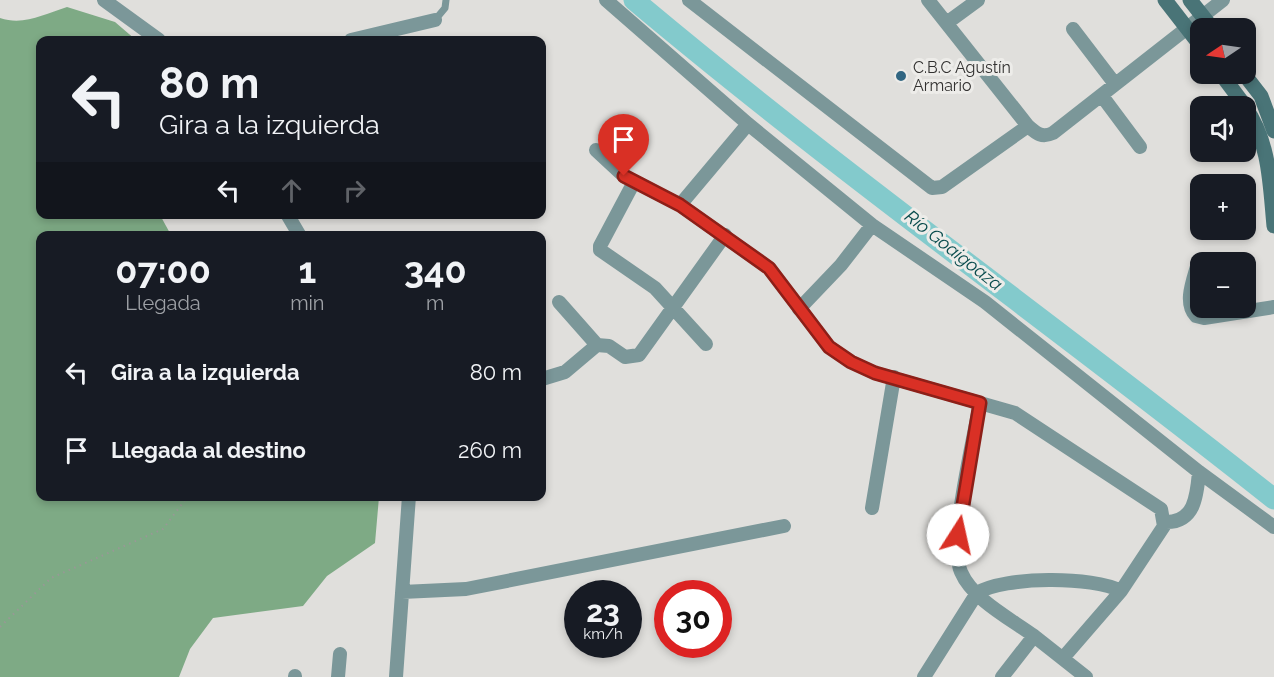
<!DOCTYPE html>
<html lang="es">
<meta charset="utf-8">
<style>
body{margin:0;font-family:Raleway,sans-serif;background:#242831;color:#f1f3f6;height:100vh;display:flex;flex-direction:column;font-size:22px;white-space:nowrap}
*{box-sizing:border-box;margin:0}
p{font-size:20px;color:#9ea1a6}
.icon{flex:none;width:33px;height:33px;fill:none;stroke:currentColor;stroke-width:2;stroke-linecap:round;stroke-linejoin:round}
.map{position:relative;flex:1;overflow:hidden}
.side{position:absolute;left:36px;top:231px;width:510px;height:270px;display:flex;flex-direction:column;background:#171b24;border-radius:12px;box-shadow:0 3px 9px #0003}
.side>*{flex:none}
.hud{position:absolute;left:36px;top:36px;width:510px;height:183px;border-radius:12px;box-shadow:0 3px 9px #0003;background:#171b24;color:#f1f3f6;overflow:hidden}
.needle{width:39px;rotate:257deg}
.controls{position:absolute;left:1190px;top:18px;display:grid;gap:12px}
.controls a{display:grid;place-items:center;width:66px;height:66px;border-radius:12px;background:#171b24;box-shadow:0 3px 9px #0003;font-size:30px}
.speed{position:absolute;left:564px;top:580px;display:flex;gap:12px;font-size:30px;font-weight:700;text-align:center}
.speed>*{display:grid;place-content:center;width:78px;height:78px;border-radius:50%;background:#171b24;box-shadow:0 3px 9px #0003;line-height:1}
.speed small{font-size:15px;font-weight:400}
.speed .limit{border:9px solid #d22;background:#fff;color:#111}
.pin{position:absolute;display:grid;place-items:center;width:51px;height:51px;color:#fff;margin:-62px -26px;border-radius:50% 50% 50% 0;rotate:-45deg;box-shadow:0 0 6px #0007}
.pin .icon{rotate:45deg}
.me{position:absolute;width:66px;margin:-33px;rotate:10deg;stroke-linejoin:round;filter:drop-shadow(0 0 4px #0008)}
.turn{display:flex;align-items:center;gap:21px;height:126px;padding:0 24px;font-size:27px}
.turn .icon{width:78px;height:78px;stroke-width:2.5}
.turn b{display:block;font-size:42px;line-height:51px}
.lanes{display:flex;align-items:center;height:57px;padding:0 24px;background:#0003;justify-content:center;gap:30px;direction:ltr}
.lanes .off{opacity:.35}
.eta{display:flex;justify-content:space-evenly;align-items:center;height:102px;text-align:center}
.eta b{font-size:36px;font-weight:700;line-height:42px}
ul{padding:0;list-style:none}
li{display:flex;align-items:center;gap:18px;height:78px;padding:0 24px}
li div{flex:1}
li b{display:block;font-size:22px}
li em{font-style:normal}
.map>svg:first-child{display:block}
</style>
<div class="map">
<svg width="1274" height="677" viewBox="0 0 1274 677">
<rect width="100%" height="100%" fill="#e0dfdc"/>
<path fill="#7eaa85" d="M 67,7 L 115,22 L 136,40 L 40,40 L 40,214 L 160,215 L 171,235 L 40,236 L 40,496 L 379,497 L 375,543 L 327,576 L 303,606 L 213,618 L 190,649 L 179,677 L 0,677 L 0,18 C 24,26 44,14 67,7 Z"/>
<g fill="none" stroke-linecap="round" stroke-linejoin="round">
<path stroke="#83cacc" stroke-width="21" d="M 634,0 C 841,174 1063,331 1274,499"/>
<path stroke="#999896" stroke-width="2" stroke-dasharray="1.5 4.5" stroke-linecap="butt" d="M 0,627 L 51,578 L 163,529 L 188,496"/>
<path stroke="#7b9799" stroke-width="7" d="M 435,20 L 445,8 L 446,0"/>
<path stroke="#7b9799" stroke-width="14" d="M 104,0 L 159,40
M 606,0 L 748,124 L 872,225 L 985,302 L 1199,472 L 1274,527
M 689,0 L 932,188 L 942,187 L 1028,126
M 928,0 L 1028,126 C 1037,134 1042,138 1053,133 L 1223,0
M 948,22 L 978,0
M 1073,29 L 1115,84
M 351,40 L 435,20
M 1102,96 L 1140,147
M 596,150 L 624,176 L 680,205 L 769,268 L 829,347 L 851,362 L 875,373 L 1015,413 L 1161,509 L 1164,526 L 1121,591 L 1063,658
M 634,182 L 600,246 L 600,250 L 655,288 L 706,344
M 680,205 L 748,124
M 287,214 L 300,236
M 1198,263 C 1194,278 1183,303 1196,316 L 1204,318 L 1274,307
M 559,302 L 597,345
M 799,309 L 841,265 L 872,225
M 542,379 L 565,372 L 597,345 L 609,346 L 625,357 L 639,355 L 725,235
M 980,403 C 974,438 948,543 961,572 C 973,600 1011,619 1034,636
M 872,508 L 894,377
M 1165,522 C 1195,523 1197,495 1199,472
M 402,592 L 466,589 L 784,526
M 295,677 L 295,676
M 338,677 L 340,654
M 396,677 L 409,496
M 924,677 L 977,593 C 1005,576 1093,576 1121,591
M 1002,677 L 1034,636 L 1086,677"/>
<path stroke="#497477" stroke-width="15" d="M 1165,0 L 1200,45
M 1190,0 L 1212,28
M 1221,74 L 1245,106
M 1244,74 L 1261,96 L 1274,131
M 1245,107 C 1270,142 1270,185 1274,226"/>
</g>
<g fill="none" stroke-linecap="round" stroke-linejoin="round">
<defs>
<path id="route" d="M 624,176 L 680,205 L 769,268 L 829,347 L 851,362 L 875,373 L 980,403 L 958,535"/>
</defs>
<use href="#route" stroke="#8d1f18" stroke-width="15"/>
<use href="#route" stroke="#d93025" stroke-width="10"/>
</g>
<circle fill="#316682" stroke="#edece9" stroke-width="2" cx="901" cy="76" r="6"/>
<g text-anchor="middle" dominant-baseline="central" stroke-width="6" stroke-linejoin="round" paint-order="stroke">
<g font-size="16" fill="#323130" stroke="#edece9" text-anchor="start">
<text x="913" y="67">C.B.C Agustín<tspan x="913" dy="18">Armario</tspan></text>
</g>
<g font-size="18" font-style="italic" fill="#074b4c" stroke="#edece9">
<text transform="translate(954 250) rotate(38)">Río Goaigoaza</text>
</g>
</g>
</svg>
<div class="controls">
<a><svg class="needle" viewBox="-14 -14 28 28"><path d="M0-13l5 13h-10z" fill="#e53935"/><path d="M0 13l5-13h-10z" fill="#9ea1a6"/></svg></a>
<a><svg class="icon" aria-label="sound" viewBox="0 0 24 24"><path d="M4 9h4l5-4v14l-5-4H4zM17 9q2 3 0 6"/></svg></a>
<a>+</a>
<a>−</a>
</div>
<div class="speed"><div>23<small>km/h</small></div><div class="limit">30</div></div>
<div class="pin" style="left:624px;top:176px;background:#d93025"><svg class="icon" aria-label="arrive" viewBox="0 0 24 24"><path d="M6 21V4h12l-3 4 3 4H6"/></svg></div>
<svg class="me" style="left:958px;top:535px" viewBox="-20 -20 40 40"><circle r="19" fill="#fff"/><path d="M0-13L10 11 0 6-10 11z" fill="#d93025"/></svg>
<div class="hud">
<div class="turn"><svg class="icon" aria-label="left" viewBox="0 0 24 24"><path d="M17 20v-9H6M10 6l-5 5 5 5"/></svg><div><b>80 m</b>Gira a la izquierda</div></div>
<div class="lanes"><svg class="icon" aria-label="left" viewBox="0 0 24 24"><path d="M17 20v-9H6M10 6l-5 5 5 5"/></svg><svg class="icon off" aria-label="ahead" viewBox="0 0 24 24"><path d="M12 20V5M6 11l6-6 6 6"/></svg><svg class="icon off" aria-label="right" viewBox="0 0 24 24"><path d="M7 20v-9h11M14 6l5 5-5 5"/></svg></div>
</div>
<section class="side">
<div class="eta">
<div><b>07:00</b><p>Llegada</p></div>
<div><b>1</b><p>min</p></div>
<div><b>340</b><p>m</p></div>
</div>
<ul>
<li><svg class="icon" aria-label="left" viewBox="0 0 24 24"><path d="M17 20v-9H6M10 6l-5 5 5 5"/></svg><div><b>Gira a la izquierda</b></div><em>80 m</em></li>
<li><svg class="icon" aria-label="arrive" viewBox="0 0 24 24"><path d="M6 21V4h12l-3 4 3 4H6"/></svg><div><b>Llegada al destino</b></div><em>260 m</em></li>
</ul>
</section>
</div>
